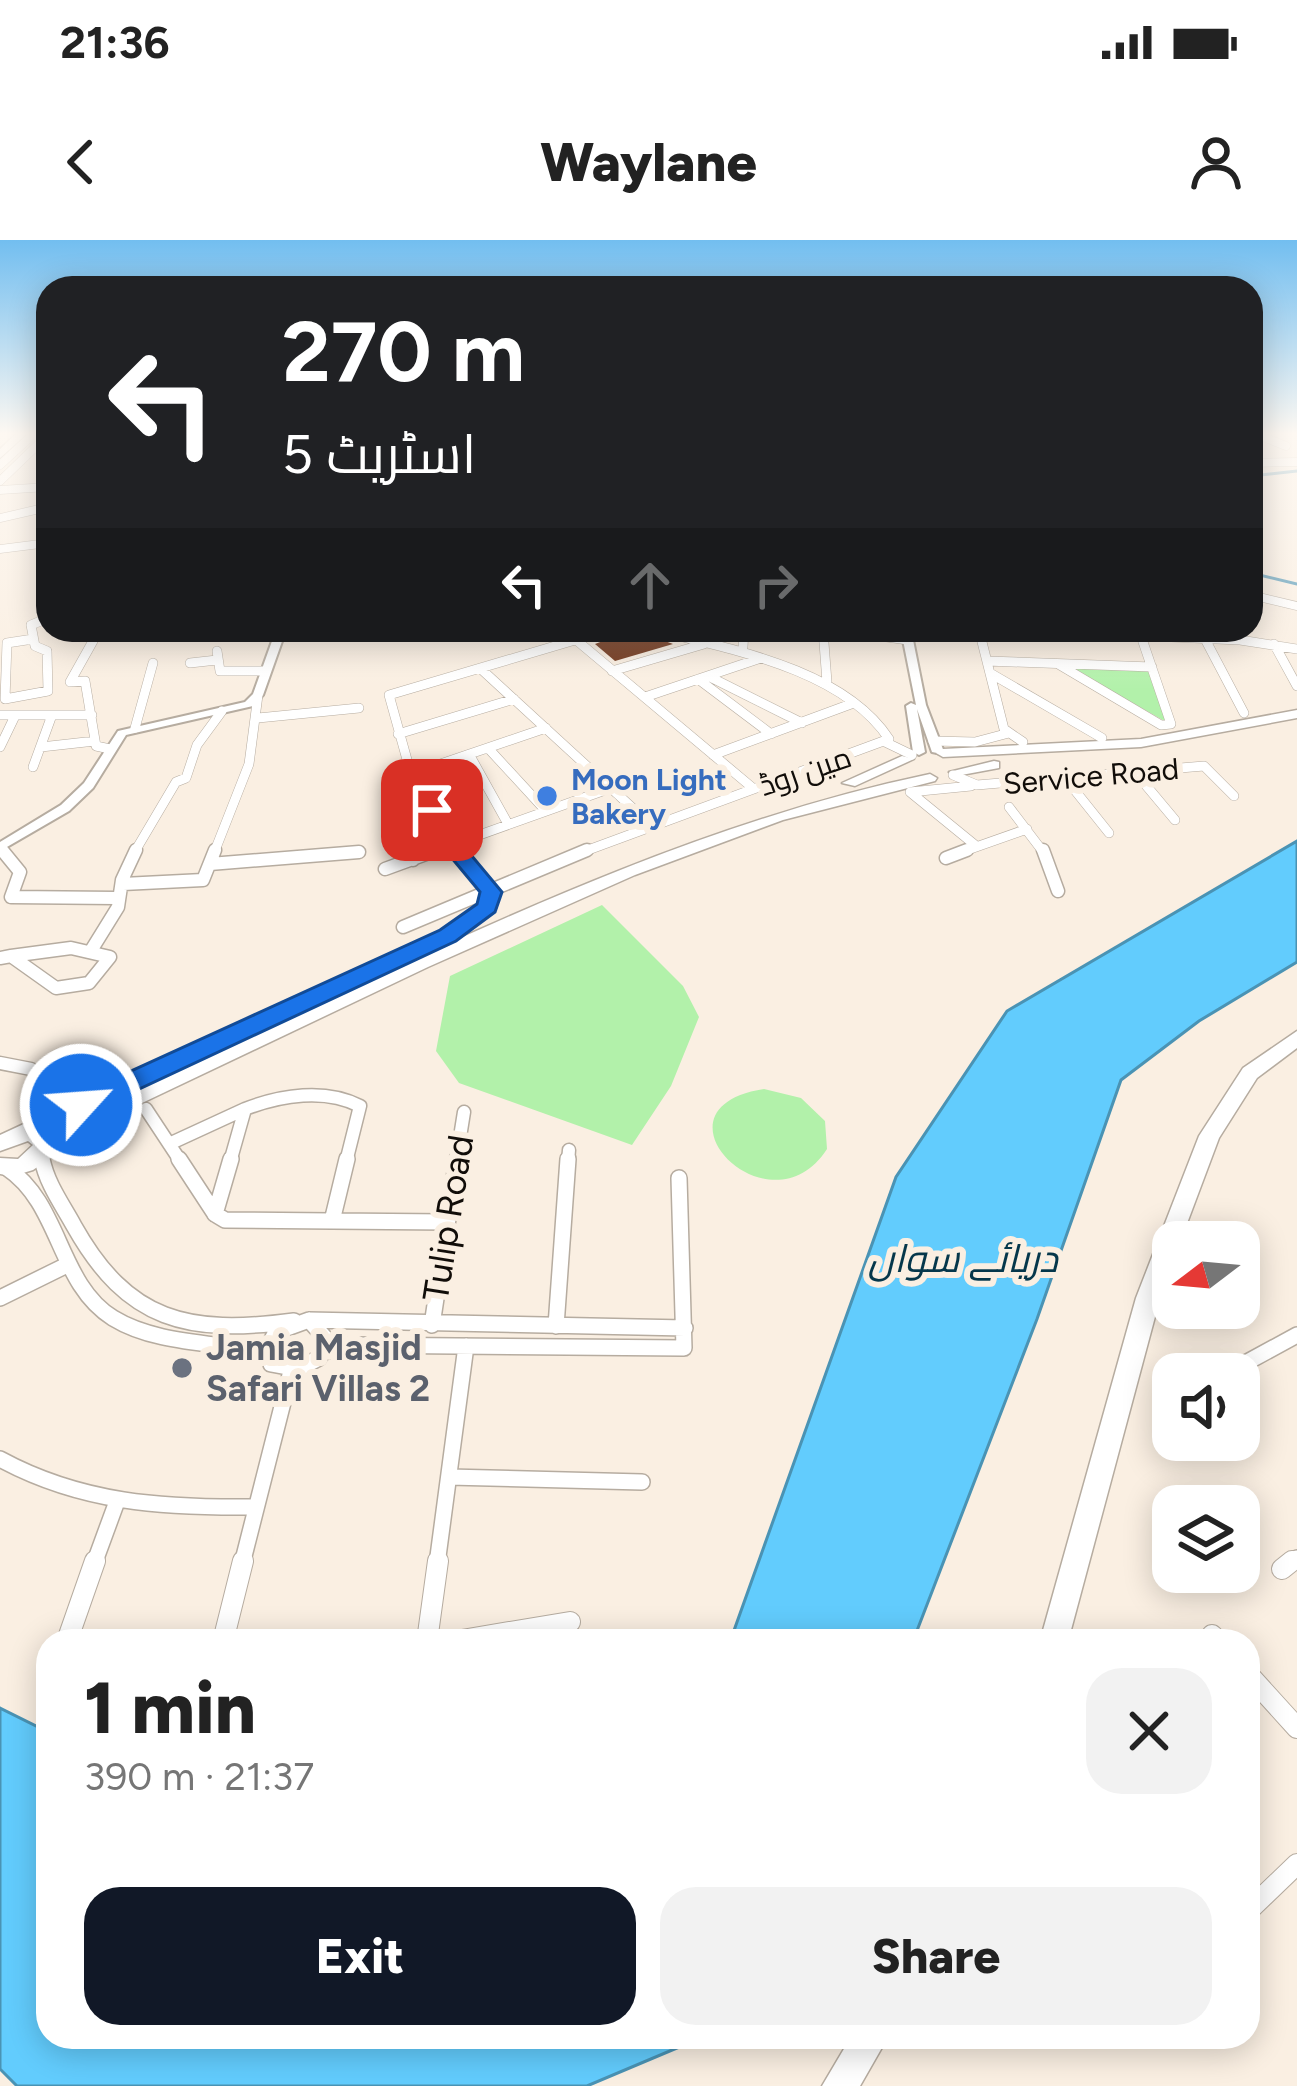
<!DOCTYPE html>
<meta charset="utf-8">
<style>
body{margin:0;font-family:Figtree,Cairo,sans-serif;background:#f2f2f2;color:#222;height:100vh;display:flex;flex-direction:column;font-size:45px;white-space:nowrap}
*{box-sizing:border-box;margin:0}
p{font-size:39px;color:#767676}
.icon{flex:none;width:66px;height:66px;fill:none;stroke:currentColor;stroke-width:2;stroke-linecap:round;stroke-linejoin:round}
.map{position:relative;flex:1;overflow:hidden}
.panel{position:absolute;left:36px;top:1389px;width:1224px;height:420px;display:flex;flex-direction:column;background:#fff;border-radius:36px;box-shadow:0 6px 30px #0003}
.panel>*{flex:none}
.top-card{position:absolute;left:36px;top:36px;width:1227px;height:366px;border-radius:36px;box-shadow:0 6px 30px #0003;background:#202124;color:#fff;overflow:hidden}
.needle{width:78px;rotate:254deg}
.controls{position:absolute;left:1152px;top:981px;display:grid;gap:24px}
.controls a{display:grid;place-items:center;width:108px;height:108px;border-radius:24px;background:#fff;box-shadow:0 6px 30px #0003;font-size:60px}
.pin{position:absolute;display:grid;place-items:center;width:102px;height:102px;color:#fff;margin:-51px;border-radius:24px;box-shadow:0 6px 18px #0006}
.me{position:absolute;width:132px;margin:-66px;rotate:64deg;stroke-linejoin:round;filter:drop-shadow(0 0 9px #0008)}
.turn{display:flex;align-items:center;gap:42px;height:252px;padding:0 48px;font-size:54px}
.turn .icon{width:156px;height:156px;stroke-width:2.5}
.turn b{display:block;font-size:84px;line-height:102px}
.lanes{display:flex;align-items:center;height:114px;padding:0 48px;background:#0003;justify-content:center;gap:60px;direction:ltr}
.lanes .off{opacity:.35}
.round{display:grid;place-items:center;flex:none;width:126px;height:126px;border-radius:36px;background:#f2f2f2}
.overview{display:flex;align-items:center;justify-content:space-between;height:204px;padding:0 48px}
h1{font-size:72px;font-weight:800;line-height:90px}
.cta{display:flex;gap:24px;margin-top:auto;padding:24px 48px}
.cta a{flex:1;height:138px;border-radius:36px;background:#111827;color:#fff;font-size:48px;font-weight:800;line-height:138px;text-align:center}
.cta a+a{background:#f2f2f2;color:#222}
.status{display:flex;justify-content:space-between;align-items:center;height:84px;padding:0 60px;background:#fff;direction:ltr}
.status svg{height:33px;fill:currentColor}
header{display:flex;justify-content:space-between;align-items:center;height:156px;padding:0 48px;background:#fff;font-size:54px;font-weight:800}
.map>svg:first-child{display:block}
</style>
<div class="status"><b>21:36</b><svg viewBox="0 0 49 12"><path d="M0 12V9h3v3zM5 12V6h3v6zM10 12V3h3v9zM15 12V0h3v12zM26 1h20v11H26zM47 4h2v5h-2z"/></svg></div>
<header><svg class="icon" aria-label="back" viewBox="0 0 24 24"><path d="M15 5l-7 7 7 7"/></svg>Waylane<svg class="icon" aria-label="person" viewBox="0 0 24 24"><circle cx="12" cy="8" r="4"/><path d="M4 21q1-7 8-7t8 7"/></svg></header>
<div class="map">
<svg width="1297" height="1846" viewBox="0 0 1297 1846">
<rect width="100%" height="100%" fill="#faefe2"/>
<path fill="#b2f1aa" d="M 1069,427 L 1149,431 L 1168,483 Z
M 602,665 L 683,746 L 699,777 L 671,846 L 632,905 L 459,843 L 436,811 L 450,736 Z
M 764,849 L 801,858 L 825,881 L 827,909 C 770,998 641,868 764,849 Z"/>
<path fill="#62ccfd" stroke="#4a93b4" stroke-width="3" d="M 1297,601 L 1297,722 L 1199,781 L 1121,840 L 1037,1079 L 913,1401 L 726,1401 L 732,1396 L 896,937 L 1007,771 Z
M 0,1468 L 48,1492 L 48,1797 L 703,1797 L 587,1846 L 17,1846 L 0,1829 Z"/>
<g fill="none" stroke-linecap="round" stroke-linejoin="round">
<path stroke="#4a93b4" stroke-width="3" d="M 1251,236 L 1297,231
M 1251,333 L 1297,344"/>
</g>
<path fill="#6e3115" d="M 627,392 L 646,394 L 673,404 L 615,421 L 595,404 Z"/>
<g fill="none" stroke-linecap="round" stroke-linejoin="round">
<defs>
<path id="minor-far4" d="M 1251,192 L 1286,206
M 1251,223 L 1297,222
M 0,225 L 36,192
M 0,241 L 48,195
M 0,250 L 48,247
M 0,278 L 48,267
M 0,309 L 48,303
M 1251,355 L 1297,366"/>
<path id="minor-far3" d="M 80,390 L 93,401 L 70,442 L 85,441 L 96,506 L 110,509
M 823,390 L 827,442
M 837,390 L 908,400
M 979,390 L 1004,489 L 1023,502
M 1010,390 L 1240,400 L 1297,409
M 33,399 L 7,403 L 5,459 L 48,451 L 47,411 L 35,406 L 31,385 L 48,378
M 575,399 L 754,549
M 1205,399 L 1244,473
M 1274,404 L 1297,446
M 743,407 L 744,390
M 217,411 L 220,431 L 266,431
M 987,421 L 1152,427
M 190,423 L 217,420
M 1058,424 L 1161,485 L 1171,484 L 1141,396
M 481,429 L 650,584
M 612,431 L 704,404
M 990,433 L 1102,498
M 708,436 L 802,483
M 698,439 L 771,494
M 645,457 L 761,418
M 0,475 L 52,475
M 258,478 L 359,468
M 135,488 L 153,423
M 398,494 L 514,459
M 933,501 L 975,502 L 1009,493
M 885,502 L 912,515
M 0,507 L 14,478
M 41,507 L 95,501
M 488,508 L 546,571
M 469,514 L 508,584
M 713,515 L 851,464
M 33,527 L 52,475 L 92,475
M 1134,531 L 1175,580
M 953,535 L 977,545 L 1204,526 L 1234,556
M 1065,538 L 1109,593
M 910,552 L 975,605
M 910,552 L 971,546
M 1009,567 L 1044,613
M 0,608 L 4,613
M 134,613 L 176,542 L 186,538 L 197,505 L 222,471
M 214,613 L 249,524 L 258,455
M 342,613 L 359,612
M 413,613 L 411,534 L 546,488
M 429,613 L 611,548
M 458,613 L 411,534 L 389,455 L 609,390
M 580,613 L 889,499 C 843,429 730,409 654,390
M 959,613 L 1027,589"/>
<path id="minor-far2" d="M 2,610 L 20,632 L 11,657 L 116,658
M 413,610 L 413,620
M 1043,610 L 1058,651
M 946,618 L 967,610
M 210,624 L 359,612
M 385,629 L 437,610
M 123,644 L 203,640 L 215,610
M 403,687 L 587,610
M 447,695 L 487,667 L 493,657 L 455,610
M 71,708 L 110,717 L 89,743 L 56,748 L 11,716 Z
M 92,709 L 118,667 L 122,640 L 136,610
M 0,718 L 11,716
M 0,823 L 31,829
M 146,869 L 181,922
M 169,904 L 245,869
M 41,912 L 42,922
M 230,922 L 245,869 C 281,855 325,848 360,866 L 346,922
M 456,922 L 464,872
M 568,922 L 569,910"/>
<path id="minor-far1" d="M 42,919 C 47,944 62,964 74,986 C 128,1082 188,1095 294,1081
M 179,919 L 215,974
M 231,919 L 215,974 L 225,980 L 332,981
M 7,928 C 61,964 58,1044 113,1078 C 157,1105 218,1102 267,1113
M 332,981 L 447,982
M 332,981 L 347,919
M 0,1058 L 69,1024
M 309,1080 L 685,1088
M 309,1080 L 326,1099 L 319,1118 L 298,1129 L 271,1124 L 269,1105 L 276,1092 Z
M 432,1085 L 457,919
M 556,1086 L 568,919
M 324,1112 L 350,1105 L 684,1108 L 679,938
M 1240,1126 L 1297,1095
M 0,1219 C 81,1263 163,1268 254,1267
M 449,1237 L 642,1242
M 94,1324 L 116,1264
M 242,1324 L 291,1131
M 437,1324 L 466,1106
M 1288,1324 L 1297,1318"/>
<path id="minor" d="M 1282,1329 L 1292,1321
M 1212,1395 L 1218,1401
M 67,1401 L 95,1321
M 223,1401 L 243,1321
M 427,1401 L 438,1321
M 456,1401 L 570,1382
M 1248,1434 L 1297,1488
M 1248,1671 L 1297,1624"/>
<path id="tertiary" d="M 276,390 L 286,390 L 263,455 L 253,466 L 126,495 L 93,548 L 69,571 L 0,611 L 0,602 L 61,565 L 84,543 L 118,491 L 245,462 L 253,454 Z
M 901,390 L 911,390 L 926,465 L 944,512 L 942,514 L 932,512 L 917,469 L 925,512 L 919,515 L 913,512 L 906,466 L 911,463 L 916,465 Z"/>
<path id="secondary" d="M 1297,791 L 1297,808 L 1257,838 L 1219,898 L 1180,1002 L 1173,1002 L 1173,1022 L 1160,1058 L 1068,1401 L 1040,1401 L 1136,1058 L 1199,896 L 1243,828 Z
M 851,1797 L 888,1797 L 860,1846 L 822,1846 Z"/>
<path id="primary" d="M 1297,470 L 1297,478 L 1141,507 L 943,517 L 936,513 L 943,509 L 1141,499 Z
M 902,516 L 914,519 L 855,546 L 842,543 Z
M 994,521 L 999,522 L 999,528 L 956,536 L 949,532 Z
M 930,534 L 937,538 L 935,541 L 783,580 L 635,635 L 428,727 L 100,883 L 33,930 L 13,936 L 0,934 L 0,918 L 18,919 L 33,905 L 28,901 L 0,911 L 0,895 L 341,737 L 347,735 L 356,741 L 353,745 L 45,891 L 50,895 C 133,842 229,805 319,763 C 517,671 715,579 930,534 Z"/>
<path id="trunk" d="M 18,192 L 29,192 L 0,218 L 0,209 Z"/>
</defs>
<use href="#minor-far4" stroke="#b6aca0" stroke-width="9"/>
<use href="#minor-far3" stroke="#b6aca0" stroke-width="10"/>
<use href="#minor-far2" stroke="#b6aca0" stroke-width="15"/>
<use href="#minor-far1" stroke="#b6aca0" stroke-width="18"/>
<use href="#minor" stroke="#b6aca0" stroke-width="22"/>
<use href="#tertiary" stroke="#b6aca0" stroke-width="4"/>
<use href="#secondary" stroke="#b6aca0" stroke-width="3"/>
<use href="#primary" stroke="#b6aca0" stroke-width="3"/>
<use href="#trunk" stroke="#b6aca0" stroke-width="3"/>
<use href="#minor-far4" stroke="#fff" stroke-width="8"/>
<use href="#minor-far3" stroke="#fff" stroke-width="9"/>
<use href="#minor-far2" stroke="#fff" stroke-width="12"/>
<use href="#minor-far1" stroke="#fff" stroke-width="15"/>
<use href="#minor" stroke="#fff" stroke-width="20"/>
<use href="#tertiary" fill="#fff" fill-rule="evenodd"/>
<use href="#secondary" fill="#fff" fill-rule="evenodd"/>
<use href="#primary" fill="#fff" fill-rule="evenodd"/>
<use href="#trunk" fill="#fff" fill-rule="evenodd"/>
</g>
<linearGradient id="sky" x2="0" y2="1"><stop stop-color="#72bef0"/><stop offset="0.43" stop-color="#fdf8f2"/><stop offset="1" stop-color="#fdf8f2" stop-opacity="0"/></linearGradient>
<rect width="1297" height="450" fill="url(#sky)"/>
<path fill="#1a73e8" stroke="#114b97" stroke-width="3" d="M 425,566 L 439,566 L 461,603 L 502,652 L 495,672 L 456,701 L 90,872 L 72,872 L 68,865 L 72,858 L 440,690 L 477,664 L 480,652 L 445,610 L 422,570 Z"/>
<circle fill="#3f7fe0" stroke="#faefe2" stroke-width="4.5" cx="547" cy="556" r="12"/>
<circle fill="#6b7280" stroke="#faefe2" stroke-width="4.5" cx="182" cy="1128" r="12"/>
<g text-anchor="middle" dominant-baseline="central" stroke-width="12" stroke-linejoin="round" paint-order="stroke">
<g font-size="30" fill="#110d09" stroke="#faefe2">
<text transform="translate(805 531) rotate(-19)">مین روڈ</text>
<text transform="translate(1091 536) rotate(-5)">Service Road</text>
</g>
<g font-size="30" font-weight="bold" fill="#366cbe" stroke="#faefe2" text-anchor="start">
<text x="571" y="539">Moon Light<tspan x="571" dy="34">Bakery</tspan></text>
</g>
<g font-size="36" fill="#110d09" stroke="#faefe2">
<text transform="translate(448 978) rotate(-81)">Tulip Road</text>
</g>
<g font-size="36" font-weight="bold" fill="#5b616d" stroke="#faefe2" text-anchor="start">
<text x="206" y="1107">Jamia Masjid<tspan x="206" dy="41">Safari Villas 2</tspan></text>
</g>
<g font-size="39" font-style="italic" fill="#05374b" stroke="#faefe2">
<text x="963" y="1018">دریائے سواں</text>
</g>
</g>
</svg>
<div class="controls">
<a><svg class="needle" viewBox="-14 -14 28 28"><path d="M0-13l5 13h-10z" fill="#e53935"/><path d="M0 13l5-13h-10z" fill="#767676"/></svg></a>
<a><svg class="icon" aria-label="sound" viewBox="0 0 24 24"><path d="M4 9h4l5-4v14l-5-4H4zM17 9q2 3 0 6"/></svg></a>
<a><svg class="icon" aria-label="layers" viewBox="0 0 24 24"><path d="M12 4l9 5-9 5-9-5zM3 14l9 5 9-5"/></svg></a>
</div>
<div class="pin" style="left:432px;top:570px;background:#d93025"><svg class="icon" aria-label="arrive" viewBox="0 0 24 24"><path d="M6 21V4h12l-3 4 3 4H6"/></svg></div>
<svg class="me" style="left:81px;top:865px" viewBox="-20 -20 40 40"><circle r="17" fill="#1a73e8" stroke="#fff" stroke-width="3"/><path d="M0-11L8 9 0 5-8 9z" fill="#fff"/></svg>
<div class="top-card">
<div class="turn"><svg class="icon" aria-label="left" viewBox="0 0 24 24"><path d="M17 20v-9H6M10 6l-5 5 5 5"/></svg><div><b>270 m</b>اسٹریٹ 5</div></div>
<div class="lanes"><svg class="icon" aria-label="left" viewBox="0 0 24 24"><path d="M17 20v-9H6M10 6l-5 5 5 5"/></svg><svg class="icon off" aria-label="ahead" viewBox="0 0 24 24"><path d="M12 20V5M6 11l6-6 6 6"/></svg><svg class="icon off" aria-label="right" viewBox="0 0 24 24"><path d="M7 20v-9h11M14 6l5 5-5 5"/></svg></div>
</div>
<section class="panel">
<div class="overview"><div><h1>1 min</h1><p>390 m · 21:37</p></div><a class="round"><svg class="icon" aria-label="close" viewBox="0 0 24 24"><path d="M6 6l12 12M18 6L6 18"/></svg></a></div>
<div class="cta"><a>Exit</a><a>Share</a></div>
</section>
</div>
